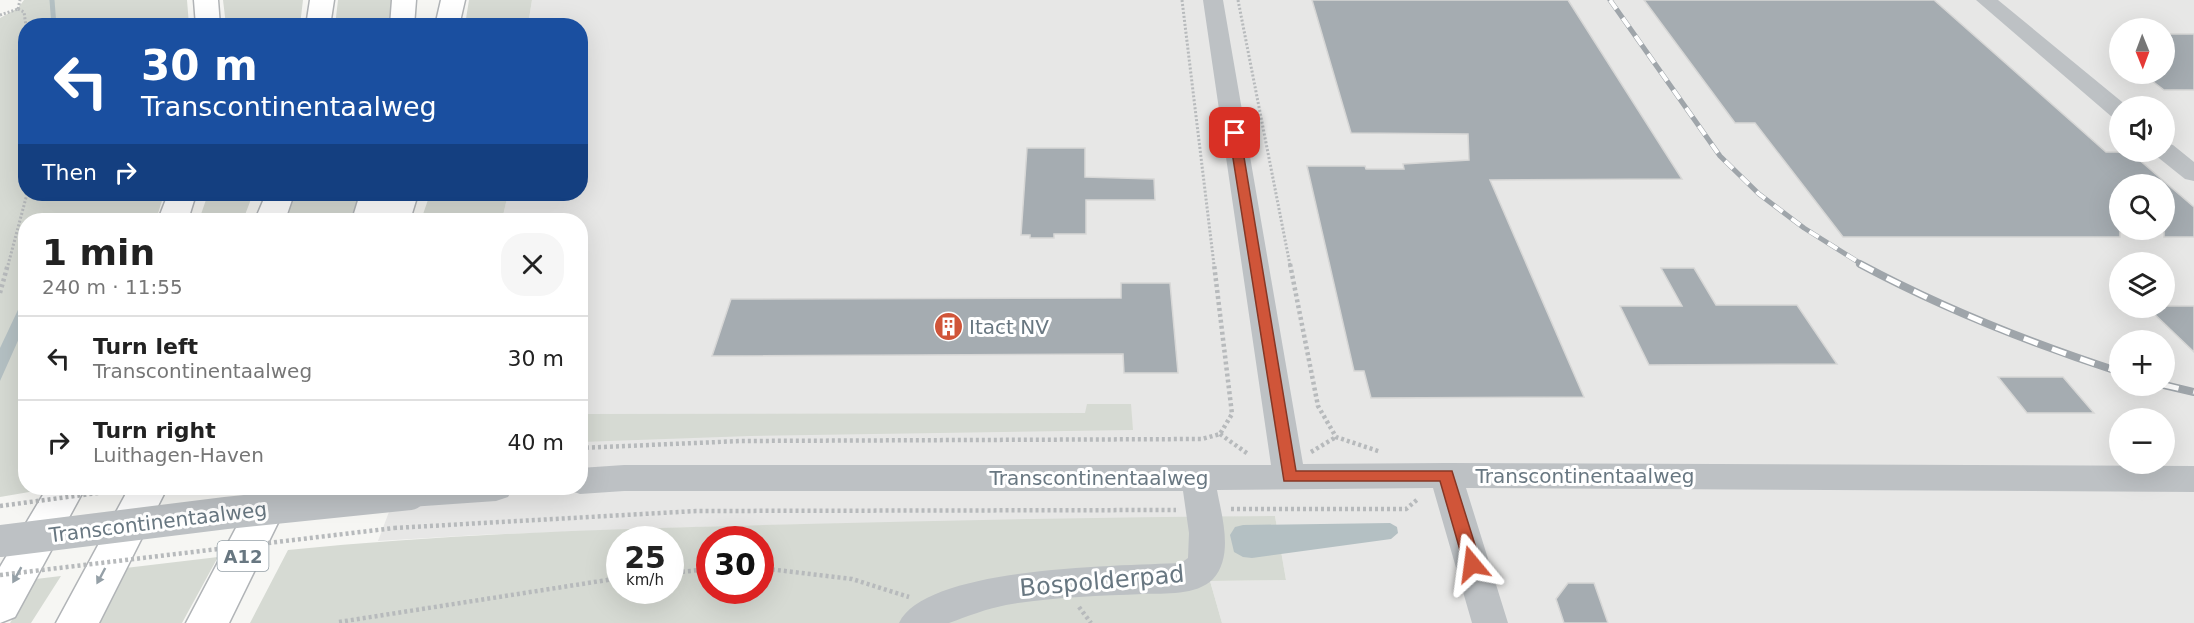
<!DOCTYPE html>
<meta charset="utf-8">
<style>
body{margin:0;font-family:"DejaVu Sans",sans-serif;background:#f6f6f6;color:#222;height:100vh;display:flex;flex-direction:column;font-size:22px;white-space:nowrap}
*{box-sizing:border-box;margin:0}
p{font-size:20px;color:#767676}
.icon{flex:none;width:33px;height:33px;fill:none;stroke:currentColor;stroke-width:2;stroke-linecap:round;stroke-linejoin:round}
.map{position:relative;flex:1;overflow:hidden}
.details{position:absolute;left:18px;top:213px;width:570px;height:282px;display:flex;flex-direction:column;background:#fff;border-radius:24px;box-shadow:0 6px 24px #0002}
.details>*{flex:none}
.guide{position:absolute;left:18px;top:18px;width:570px;height:183px;border-radius:24px;box-shadow:0 6px 24px #0002;background:#1a4fa0;color:#fff;overflow:hidden}
.needle{width:39px;rotate:179deg}
.controls{position:absolute;left:2109px;top:18px;display:grid;gap:12px}
.controls a{display:grid;place-items:center;width:66px;height:66px;border-radius:50%;background:#fff;box-shadow:0 6px 24px #0002;font-size:30px}
.speed{position:absolute;left:606px;top:526px;display:flex;gap:12px;font-size:30px;font-weight:700;text-align:center}
.speed>*{display:grid;place-content:center;width:78px;height:78px;border-radius:50%;background:#fff;box-shadow:0 6px 24px #0002;line-height:1}
.speed small{font-size:15px;font-weight:400}
.speed .limit{border:9px solid #d22;background:#fff;color:#111}
.pin{position:absolute;display:grid;place-items:center;width:51px;height:51px;color:#fff;margin:-26px;border-radius:12px;box-shadow:0 3px 9px #0006}
.me{position:absolute;width:66px;margin:-33px;rotate:344deg;stroke-linejoin:round;filter:drop-shadow(0 0 4px #0008)}
.turn{display:flex;align-items:center;gap:21px;height:126px;padding:0 24px;font-size:27px}
.turn .icon{width:78px;height:78px;stroke-width:2.5}
.turn b{display:block;font-size:42px;line-height:51px}
.then{display:flex;align-items:center;height:57px;padding:0 24px;background:#0003;gap:12px;font-size:22px}
.round{display:grid;place-items:center;flex:none;width:63px;height:63px;border-radius:24px;background:#f6f6f6}
.head{display:flex;align-items:center;justify-content:space-between;height:102px;padding:0 24px}
h1{font-size:36px;font-weight:800;line-height:45px}
ul{padding:0;list-style:none}
li{display:flex;align-items:center;gap:18px;height:84px;padding:0 24px;border-top:2px solid #e0e0e0}
li div{flex:1}
li b{display:block;font-size:22px}
li em{font-style:normal}
.map>svg:first-child{display:block}
</style>
<div class="map">
<svg width="2194" height="623" viewBox="0 0 2194 623">
<rect width="100%" height="100%" fill="#f6f6f3"/>
<path fill="#e7e7e6" fill-rule="evenodd" d="M 532,0 L 2194,0 L 2194,623 L 1222,623 L 1210,581 L 1286,580 L 1275,516 L 724,526 L 478,535 L 378,541 L 398,488 L 580,488 L 580,220 L 502,220 L 508,194 L 580,194 L 580,26 L 528,25 ZM 2120,28 L 2164,28 L 2164,74 L 2120,74 ZM 2120,106 L 2164,106 L 2164,152 L 2120,152 ZM 2120,184 L 2164,184 L 2164,230 L 2120,230 ZM 2120,262 L 2164,262 L 2164,308 L 2120,308 ZM 2120,340 L 2164,340 L 2164,386 L 2120,386 ZM 2120,418 L 2164,418 L 2164,464 L 2120,464 Z"/>
<path fill="#d6dad3" fill-rule="evenodd" d="M 24,0 L 187,0 L 189,25 L 26,26 L 26,194 L 164,194 L 156,220 L 26,220 L 26,488 L 36,488 L 35,491 L 0,497 L 0,18 L 18,8 Z
M 223,0 L 303,0 L 300,25 L 226,25 Z
M 338,0 L 392,0 L 391,25 L 335,26 Z
M 469,0 L 532,0 L 528,25 L 465,25 Z
M 208,194 L 253,194 L 243,220 L 199,220 Z
M 295,194 L 360,194 L 352,220 L 286,220 Z
M 430,194 L 508,194 L 502,220 L 421,220 Z
M 1087,404 L 1131,404 L 1133,430 L 750,436 L 581,442 L 581,414 L 1085,413 Z
M 1275,516 L 1286,580 L 1210,581 L 1222,623 L 250,623 L 288,550 C 459,533 631,528 804,524 C 961,520 1118,517 1275,516 ZM 620,540 L 670,540 L 670,591 L 620,591 ZM 710,540 L 760,540 L 760,591 L 710,591 Z
M 218,557 L 182,623 L 84,623 L 117,569 Z
M 61,576 L 31,623 L 10,623 L 36,579 Z"/>
<path fill="#b4c0c3" d="M 25,295 L 25,325 L 0,381 L 0,348 Z
M 1390,523 L 1397,527 L 1398,533 L 1391,539 L 1252,558 L 1243,557 L 1234,552 L 1230,535 L 1235,527 L 1243,525 Z"/>
<g fill="none" stroke-linecap="round" stroke-linejoin="round">
<path stroke="#b4c0c3" stroke-width="5" d="M 52,0 L 54,26"/>
</g>
<path fill="#a5acb1" stroke="#d7d7d6" stroke-width="1.5" d="M 1312,0 L 1568,0 L 1682,179 L 1490,180 L 1584,397 L 1371,398 L 1364,371 L 1354,371 L 1307,166 L 1365,166 L 1366,169 L 1404,169 L 1403,164 L 1469,160 L 1468,134 L 1351,133 Z
M 1644,0 L 1934,0 L 2106,152 L 2130,152 L 2194,207 L 2194,237 L 2164,237 L 2164,184 L 2120,184 L 2120,237 L 1843,237 L 1755,123 L 1735,123 Z
M 2164,34 L 2194,34 L 2194,90 L 2164,90 L 2143,74 L 2164,74 Z
M 1027,148 L 1085,148 L 1085,177 L 1154,179 L 1155,200 L 1086,200 L 1086,234 L 1054,234 L 1054,238 L 1030,238 L 1030,235 L 1021,235 Z
M 1661,268 L 1694,268 L 1716,305 L 1797,305 L 1837,364 L 1649,365 L 1620,306 L 1682,306 Z
M 1121,283 L 1170,283 L 1178,373 L 1124,373 L 1123,354 L 712,356 L 731,299 L 1121,298 Z
M 2164,306 L 2194,306 L 2194,352 L 2148,308 Z
M 1998,377 L 2063,377 L 2094,413 L 2027,413 Z
M 1568,583 L 1594,583 L 1608,623 L 1564,623 L 1556,599 Z"/>
<g fill="none" stroke-linecap="round" stroke-linejoin="round">
<defs>
<path id="highway" d="M 194,0 L 218,0 L 220,26 L 196,26 Z
M 310,0 L 334,0 L 330,26 L 306,26 Z
M 392,0 L 416,0 L 414,26 L 390,26 Z
M 441,0 L 465,0 L 459,26 L 435,26 Z
M 168,194 L 196,194 L 188,220 L 158,220 Z
M 266,194 L 294,194 L 285,220 L 255,220 Z
M 360,194 L 418,194 L 410,220 L 352,220 Z
M 47,488 L 85,488 L 15,617 L 0,623 L 0,567 Z
M 129,488 L 167,488 L 99,623 L 56,623 Z
M 257,488 L 295,488 L 229,623 L 186,623 Z"/>
</defs>
<use href="#highway" stroke="#b1b4b7" stroke-width="3"/>
<path stroke="#b7babc" stroke-width="3" stroke-dasharray="2 2" stroke-linecap="butt" d="M 1182,0 L 1214,265
M 1238,0 L 1290,265
M 18,9 L 24,12 L 26,26
M 18,9 L 20,0
M 0,15 L 18,9
M 8,265 L 27,194"/>
<path stroke="#b7babc" stroke-width="4.5" stroke-dasharray="3 3" stroke-linecap="butt" d="M 1290,264 L 1318,406 L 1336,437 L 1381,452
M 0,293 L 8,264
M 1220,434 L 1248,454
M 580,448 L 741,441 L 1202,439 L 1220,434 L 1232,414 L 1214,264
M 1311,452 L 1336,437
M 1231,509 L 1406,509 L 1418,499
M 394,528 L 696,511 L 1176,510
M 760,568 L 852,579 L 909,597
M 670,573 L 710,569
M 1079,607 L 1091,623
M 339,622 L 620,578"/>
<path fill="#bdc1c4" fill-rule="evenodd" d="M 1203,0 L 1223,0 L 1303,464 L 1446,463 L 2194,466 L 2194,492 L 1466,488 L 1508,623 L 1472,623 L 1433,488 L 1217,490 C 1222,517 1234,556 1213,579 C 1196,596 1165,593 1143,594 C 1097,596 1051,597 1006,605 C 986,609 968,616 949,623 C 938,623 912,623 899,623 C 926,566 1122,566 1181,563 L 1188,558 L 1189,533 L 1183,491 L 624,491 L 580,494 L 568,490 L 567,488 L 580,488 L 580,468 L 624,465 L 1271,465 Z
M 1976,0 L 1998,0 L 2127,106 L 2120,106 L 2120,119 L 2112,117 Z
M 2164,143 L 2173,145 L 2194,162 L 2194,181 L 2185,179 L 2155,155 L 2153,152 L 2164,152 Z
M 397,488 L 513,488 L 508,497 L 496,501 L 410,507 L 398,503 L 393,494 Z"/>
<use href="#highway" fill="#fff" fill-rule="evenodd"/>
<defs>
<path id="rail-far1" d="M 1610,0 L 1720,156 L 1759,194 L 1804,228 L 1863,265"/>
<path id="rail" d="M 1860,264 C 1944,309 2030,343 2120,372
M 2164,385 L 2194,392"/>
</defs>
<use href="#rail-far1" stroke="#9fa5aa" stroke-width="5"/>
<use href="#rail" stroke="#9fa5aa" stroke-width="8"/>
<use href="#rail-far1" stroke="#fff" stroke-width="4" stroke-dasharray="11" stroke-linecap="butt"/>
<use href="#rail" stroke="#fff" stroke-width="5" stroke-dasharray="15" stroke-linecap="butt"/>
<path stroke="#b7babc" stroke-width="4.5" stroke-dasharray="3 3" stroke-linecap="butt" d="M 0,506 L 135,488
M 0,575 L 394,528"/>
<path stroke="#bdc1c4" stroke-width="32" d="M 0,541 L 226,513 L 410,494"/>
</g>
<defs><path id="oneway-solid" d="M-6-.8H1V-3.2L6.5 0L1 3.2V.8H-6Z" transform="scale(1.5)"/></defs>
<g fill="#95a0a7">
<use href="#oneway-solid" transform="translate(17 575) rotate(119)"/>
<use href="#oneway-solid" transform="translate(101 576) rotate(118)"/>
</g>
<path fill="#d05539" stroke="#873725" stroke-width="1.5" d="M 1235,130 L 1240,133 L 1296,471 L 1452,471 L 1481,564 L 1478,569 L 1472,571 L 1466,569 L 1464,564 L 1440,481 L 1284,481 L 1229,133 Z"/>
<defs>
<symbol id="building-disc" viewBox="-11 -11 22 22"><circle r="9.5" fill="#d05539" stroke="#fff"/><path d="M-4-6H4V6H1V3H-1V6H-4ZM-2.5-4.3h1.7v1.8h-1.7ZM.8-4.3h1.7v1.8H.8ZM-2.5-1h1.7V.8h-1.7ZM.8-1h1.7V.8H.8Z" fill="#fff"/></symbol>
</defs>
<g fill-rule="evenodd">
<use href="#building-disc" x="932" y="310" width="33" height="33"/>
</g>
<g text-anchor="middle" dominant-baseline="central" stroke-width="6" stroke-linejoin="round" paint-order="stroke">
<rect fill="#fff" stroke="#95a0a7" stroke-width="1.5" x="217.5" y="541" width="51" height="30" rx="4.5"/>
<g font-size="18" font-weight="bold" fill="#687781">
<text x="243" y="556">A12</text>
</g>
<g font-size="20" fill="#687781" stroke="#fff" text-anchor="start">
<text x="969" y="327">Itact NV</text>
</g>
<g font-size="20" fill="#687781" stroke="#fff">
<text x="1585" y="476">Transcontinentaalweg</text>
<text x="1099" y="478">Transcontinentaalweg</text>
<text transform="translate(158 522) rotate(-7)">Transcontinentaalweg</text>
</g>
<g font-size="24" fill="#687781" stroke="#fff">
<text transform="translate(1102 581) rotate(-5)">Bospolderpad</text>
</g>
</g>
</svg>
<div class="controls">
<a><svg class="needle" viewBox="-14 -14 28 28"><path d="M0-13l5 13h-10z" fill="#e53935"/><path d="M0 13l5-13h-10z" fill="#767676"/></svg></a>
<a><svg class="icon" aria-label="sound" viewBox="0 0 24 24"><path d="M4 9h4l5-4v14l-5-4H4zM17 9q2 3 0 6"/></svg></a>
<a><svg class="icon" aria-label="search" viewBox="0 0 24 24"><circle cx="10" cy="10" r="6"/><path d="M15 15l6 6"/></svg></a>
<a><svg class="icon" aria-label="layers" viewBox="0 0 24 24"><path d="M12 4l9 5-9 5-9-5zM3 14l9 5 9-5"/></svg></a>
<a>+</a>
<a>−</a>
</div>
<div class="speed"><div>25<small>km/h</small></div><div class="limit">30</div></div>
<div class="pin" style="left:1235px;top:133px;background:#d93025"><svg class="icon" aria-label="arrive" viewBox="0 0 24 24"><path d="M6 21V4h12l-3 4 3 4H6"/></svg></div>
<svg class="me" style="left:1472px;top:564px" viewBox="-20 -20 40 40"><path d="M0-17L14 15 0 8-14 15z" fill="#d05539" stroke="#fff" stroke-width="4"/></svg>
<div class="guide">
<div class="turn"><svg class="icon" aria-label="left" viewBox="0 0 24 24"><path d="M17 20v-9H6M10 6l-5 5 5 5"/></svg><div><b>30 m</b>Transcontinentaalweg</div></div>
<div class="then">Then<svg class="icon" aria-label="right" viewBox="0 0 24 24"><path d="M7 20v-9h11M14 6l5 5-5 5"/></svg></div>
</div>
<section class="details">
<div class="head"><div><h1>1 min</h1><p>240 m · 11:55</p></div><a class="round"><svg class="icon" aria-label="close" viewBox="0 0 24 24"><path d="M6 6l12 12M18 6L6 18"/></svg></a></div>
<ul>
<li><svg class="icon" aria-label="left" viewBox="0 0 24 24"><path d="M17 20v-9H6M10 6l-5 5 5 5"/></svg><div><b>Turn left</b><p>Transcontinentaalweg</p></div><em>30 m</em></li>
<li><svg class="icon" aria-label="right" viewBox="0 0 24 24"><path d="M7 20v-9h11M14 6l5 5-5 5"/></svg><div><b>Turn right</b><p>Luithagen-Haven</p></div><em>40 m</em></li>
</ul>
</section>
</div>
